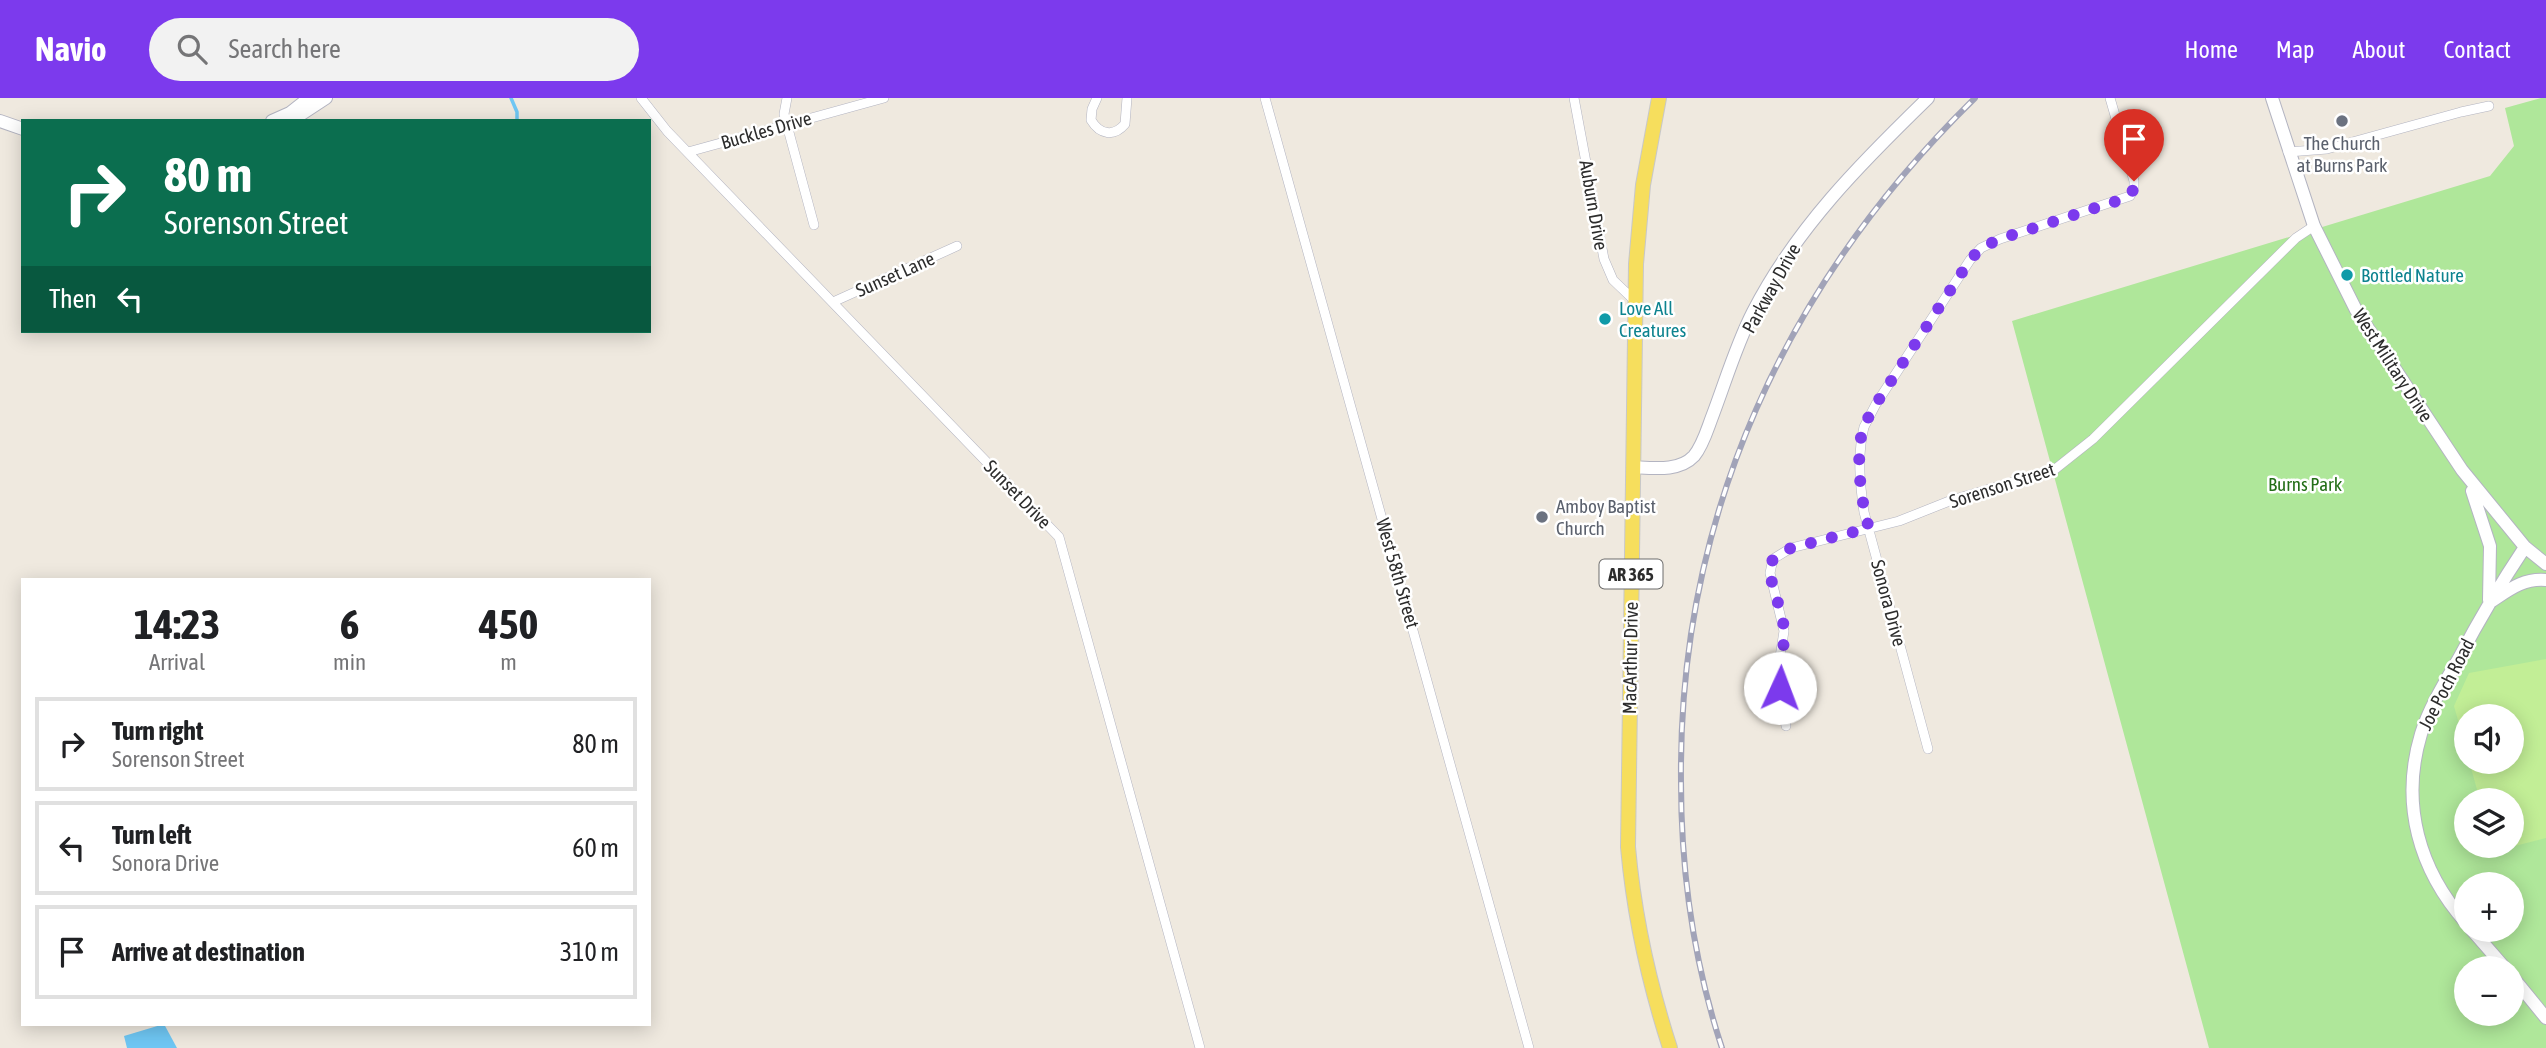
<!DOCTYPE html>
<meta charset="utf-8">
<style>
body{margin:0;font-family:"Asap Condensed",sans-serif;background:#f2f2f2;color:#202124;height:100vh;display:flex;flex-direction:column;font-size:26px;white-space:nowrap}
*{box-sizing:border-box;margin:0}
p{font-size:23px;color:#757577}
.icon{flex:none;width:38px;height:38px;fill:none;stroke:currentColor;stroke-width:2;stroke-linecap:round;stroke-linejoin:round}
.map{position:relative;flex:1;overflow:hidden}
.sheet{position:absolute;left:21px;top:480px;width:630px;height:448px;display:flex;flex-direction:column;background:#fff;border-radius:0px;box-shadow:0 4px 18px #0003}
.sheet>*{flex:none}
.guide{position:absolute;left:21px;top:21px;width:630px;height:214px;border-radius:0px;box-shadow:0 4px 18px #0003;background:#0b6e4f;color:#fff;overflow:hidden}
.controls{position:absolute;left:2454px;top:606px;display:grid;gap:14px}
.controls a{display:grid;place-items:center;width:70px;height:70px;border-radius:50%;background:#fff;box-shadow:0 4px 18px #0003;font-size:35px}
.pin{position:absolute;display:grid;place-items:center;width:60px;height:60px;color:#fff;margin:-72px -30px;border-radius:50% 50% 50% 0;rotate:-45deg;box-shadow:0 0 7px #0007}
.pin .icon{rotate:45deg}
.me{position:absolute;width:77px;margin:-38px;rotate:2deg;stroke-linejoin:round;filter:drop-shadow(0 0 5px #0008)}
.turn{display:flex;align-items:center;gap:24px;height:147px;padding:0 28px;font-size:32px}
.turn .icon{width:91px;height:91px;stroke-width:2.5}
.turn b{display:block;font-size:49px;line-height:60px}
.then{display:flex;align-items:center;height:66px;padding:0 28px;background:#0003;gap:14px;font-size:26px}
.eta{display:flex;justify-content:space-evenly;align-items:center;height:119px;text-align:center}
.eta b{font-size:42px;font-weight:700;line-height:49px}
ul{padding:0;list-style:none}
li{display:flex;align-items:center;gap:21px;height:94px;margin:0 14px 10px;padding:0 14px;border:4px solid #e0e0e0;border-radius:0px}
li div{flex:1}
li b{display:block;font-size:26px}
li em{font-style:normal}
header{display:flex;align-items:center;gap:42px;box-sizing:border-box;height:98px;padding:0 35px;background:#7c3aed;color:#fff}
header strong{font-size:33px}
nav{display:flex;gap:38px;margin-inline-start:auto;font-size:24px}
.search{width:490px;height:63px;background:#f2f2f2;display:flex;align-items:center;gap:18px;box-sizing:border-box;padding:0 24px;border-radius:38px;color:#757577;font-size:26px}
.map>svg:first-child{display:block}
</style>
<header>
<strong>Navio</strong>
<div class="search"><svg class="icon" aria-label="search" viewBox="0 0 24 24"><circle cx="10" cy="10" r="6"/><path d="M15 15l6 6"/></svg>Search here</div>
<nav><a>Home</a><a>Map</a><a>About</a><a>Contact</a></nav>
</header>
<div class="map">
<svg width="2546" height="950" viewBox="0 0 2546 950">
<rect width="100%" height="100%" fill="#efe9df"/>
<path fill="#afe79a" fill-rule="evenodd" d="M 2541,0 L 2546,0 L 2546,950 L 2209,950 L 2012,223 L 2490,78 L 2514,48 L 2505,10 ZM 2466,618 L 2511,618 L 2511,663 L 2466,663 ZM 2466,702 L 2511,702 L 2511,747 L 2466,747 ZM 2466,786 L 2511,786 L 2511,831 L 2466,831 ZM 2466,870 L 2511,870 L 2511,915 L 2466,915 Z"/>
<path fill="#c2ee96" d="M 2546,561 L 2546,740 L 2503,751 L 2497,747 L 2511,747 L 2511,702 L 2480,702 L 2469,663 L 2511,663 L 2511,618 L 2466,618 L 2466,650 L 2454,608 L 2469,575 Z"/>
<path fill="#6fc7f4" d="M 164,926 L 177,950 L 127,950 L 124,938 Z"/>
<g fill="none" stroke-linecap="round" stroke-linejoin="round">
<path stroke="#6fc7f4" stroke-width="3.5" d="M 511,0 L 517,14 L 517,23"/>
<defs>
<path id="street" d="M 641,0 L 667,33 L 1059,439 L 1200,950
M 787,0 L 784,16 L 814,127
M 1097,0 L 1092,11 L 1091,22 C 1100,37 1114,39 1125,26 L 1127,0
M 1265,0 L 1529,950
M 1574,0 L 1604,161 L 1613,182 L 1636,204
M 688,54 L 884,0
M 2288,54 L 2327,51 L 2461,14 L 2489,8
M 833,204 L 957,148
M 1786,628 L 1778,572 L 1784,533 L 1770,475 L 1773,461 L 1791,450 L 1899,423 L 1952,402 L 2054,372 L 2093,341 L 2296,140 L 2314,128
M 1928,651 L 1864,414 C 1860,387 1857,357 1864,329 L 1876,306 L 1970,162 L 1981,150 L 2000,141 L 2130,98 L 2134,91 L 2134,83 L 2110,0"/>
<path id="secondary" d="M 2272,0 L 2314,128 L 2356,212 L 2462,372 L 2525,449 L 2546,466
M 294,21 L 326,0
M 0,23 L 23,31
M 272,23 L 290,15 L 309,0
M 1633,369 C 1653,370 1679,374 1694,358 C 1703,347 1707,332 1712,319 C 1725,285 1736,247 1753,214 C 1796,130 1861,65 1928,0
M 2472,393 L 2490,448 L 2489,502
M 2492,503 C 2510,491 2524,480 2546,482
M 2466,825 C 2419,772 2400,706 2421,636 C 2429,610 2445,584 2459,560 C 2479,522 2501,485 2525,449
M 2471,831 L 2505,870
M 2511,877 L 2546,920"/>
<path id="primary" d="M 1659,0 L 1643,87 L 1636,166 L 1628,749 C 1634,817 1649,885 1670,950"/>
</defs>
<use href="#street" stroke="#b3b4c1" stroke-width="10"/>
<use href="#secondary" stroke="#b3b4c1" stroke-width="14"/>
<use href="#primary" stroke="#c8c8c8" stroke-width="16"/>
<use href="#street" stroke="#fff" stroke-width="9"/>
<use href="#secondary" stroke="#fff" stroke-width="12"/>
<use href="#primary" stroke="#f6de5d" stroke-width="14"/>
<defs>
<path id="rail" d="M 1722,950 C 1694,865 1681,774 1681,684 C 1678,418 1786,185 1975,0"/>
</defs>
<use href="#rail" stroke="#a1a3b8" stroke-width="6"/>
<use href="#rail" stroke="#fff" stroke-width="3.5" stroke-dasharray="10" stroke-linecap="butt"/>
</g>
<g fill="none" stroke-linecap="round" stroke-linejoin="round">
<path stroke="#7c3aed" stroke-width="12" stroke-dasharray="0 21.6" d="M 1780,590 C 1778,568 1787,546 1783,524 C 1780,503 1765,481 1773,461 L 1791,450 L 1869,430 C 1861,405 1855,356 1863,331 C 1866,322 1872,314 1876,306 L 1970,162 L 1981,150 L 2000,141 L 2123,101 C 2131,97 2135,92 2134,83"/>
</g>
<g fill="#6b7280" stroke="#fff" stroke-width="2.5">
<circle cx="2342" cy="23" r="7"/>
<circle cx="1542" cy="419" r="7"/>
</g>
<g fill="#0f9aa8" stroke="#fff" stroke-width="2.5">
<circle cx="2347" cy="177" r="7"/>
<circle cx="1605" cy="221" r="7"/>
</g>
<g text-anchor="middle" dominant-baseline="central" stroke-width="5" stroke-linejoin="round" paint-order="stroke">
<rect fill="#fff" stroke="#6c6c6c" stroke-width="2" x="1599.5" y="461.5" width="63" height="29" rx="5"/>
<g font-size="18" font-weight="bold" fill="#2d2d2d">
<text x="1631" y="476">AR 365</text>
</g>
<g font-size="19" fill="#2d2d2d" stroke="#fff">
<text transform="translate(766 32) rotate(-16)">Buckles Drive</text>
<text transform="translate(1594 107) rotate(80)">Auburn Drive</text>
<text transform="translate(895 176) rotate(-24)">Sunset Lane</text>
<text transform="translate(1771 190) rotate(-61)">Parkway Drive</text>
<text transform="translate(2393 267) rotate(57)">West Military Drive</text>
<text transform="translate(2002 387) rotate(-18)">Sorenson Street</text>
<text transform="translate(1018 396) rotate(46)">Sunset Drive</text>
<text transform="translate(1398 475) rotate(74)">West 58th Street</text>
<text transform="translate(1889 505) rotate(75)">Sonora Drive</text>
<text transform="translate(1630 560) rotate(-89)">MacArthur Drive</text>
<text transform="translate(2446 586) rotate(-63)">Joe Poch Road</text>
</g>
<g font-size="19" fill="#5b616d" stroke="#fff">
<text x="2342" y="45">The Church<tspan x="2342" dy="22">at Burns Park</tspan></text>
<text x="1556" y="408" text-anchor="start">Amboy Baptist<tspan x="1556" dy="22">Church</tspan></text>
</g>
<g font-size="19" fill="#0d838f" stroke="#fff" text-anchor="start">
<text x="2361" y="177">Bottled Nature</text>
<text x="1619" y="210">Love All<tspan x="1619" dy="22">Creatures</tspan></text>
</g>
<g font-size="19" fill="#246f18" stroke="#fff">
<text x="2305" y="386">Burns Park</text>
</g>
</g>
</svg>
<div class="controls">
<a><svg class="icon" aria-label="sound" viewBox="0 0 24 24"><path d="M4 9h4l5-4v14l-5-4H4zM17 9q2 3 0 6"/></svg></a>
<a><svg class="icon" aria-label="layers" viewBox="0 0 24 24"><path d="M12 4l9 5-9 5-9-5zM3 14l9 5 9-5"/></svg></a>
<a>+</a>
<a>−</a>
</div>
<div class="pin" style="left:2134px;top:83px;background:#d93025"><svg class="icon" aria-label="arrive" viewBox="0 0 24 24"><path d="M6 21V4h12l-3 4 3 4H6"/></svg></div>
<svg class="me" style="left:1780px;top:590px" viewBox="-20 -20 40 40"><circle r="19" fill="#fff"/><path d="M0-13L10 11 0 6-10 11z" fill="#7c3aed"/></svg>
<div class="guide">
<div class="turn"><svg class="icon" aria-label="right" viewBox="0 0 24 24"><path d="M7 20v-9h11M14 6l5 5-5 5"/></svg><div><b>80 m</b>Sorenson Street</div></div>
<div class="then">Then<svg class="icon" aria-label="left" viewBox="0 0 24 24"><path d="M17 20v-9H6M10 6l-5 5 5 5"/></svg></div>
</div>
<section class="sheet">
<div class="eta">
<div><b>14:23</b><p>Arrival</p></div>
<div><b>6</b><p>min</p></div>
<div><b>450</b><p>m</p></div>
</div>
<ul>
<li><svg class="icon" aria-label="right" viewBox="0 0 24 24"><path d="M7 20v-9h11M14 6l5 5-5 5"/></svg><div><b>Turn right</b><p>Sorenson Street</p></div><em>80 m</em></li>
<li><svg class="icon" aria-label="left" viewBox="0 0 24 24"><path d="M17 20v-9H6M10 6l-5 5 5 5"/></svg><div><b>Turn left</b><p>Sonora Drive</p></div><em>60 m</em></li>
<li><svg class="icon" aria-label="arrive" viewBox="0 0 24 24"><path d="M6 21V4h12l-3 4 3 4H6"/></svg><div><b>Arrive at destination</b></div><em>310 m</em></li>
</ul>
</section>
</div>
